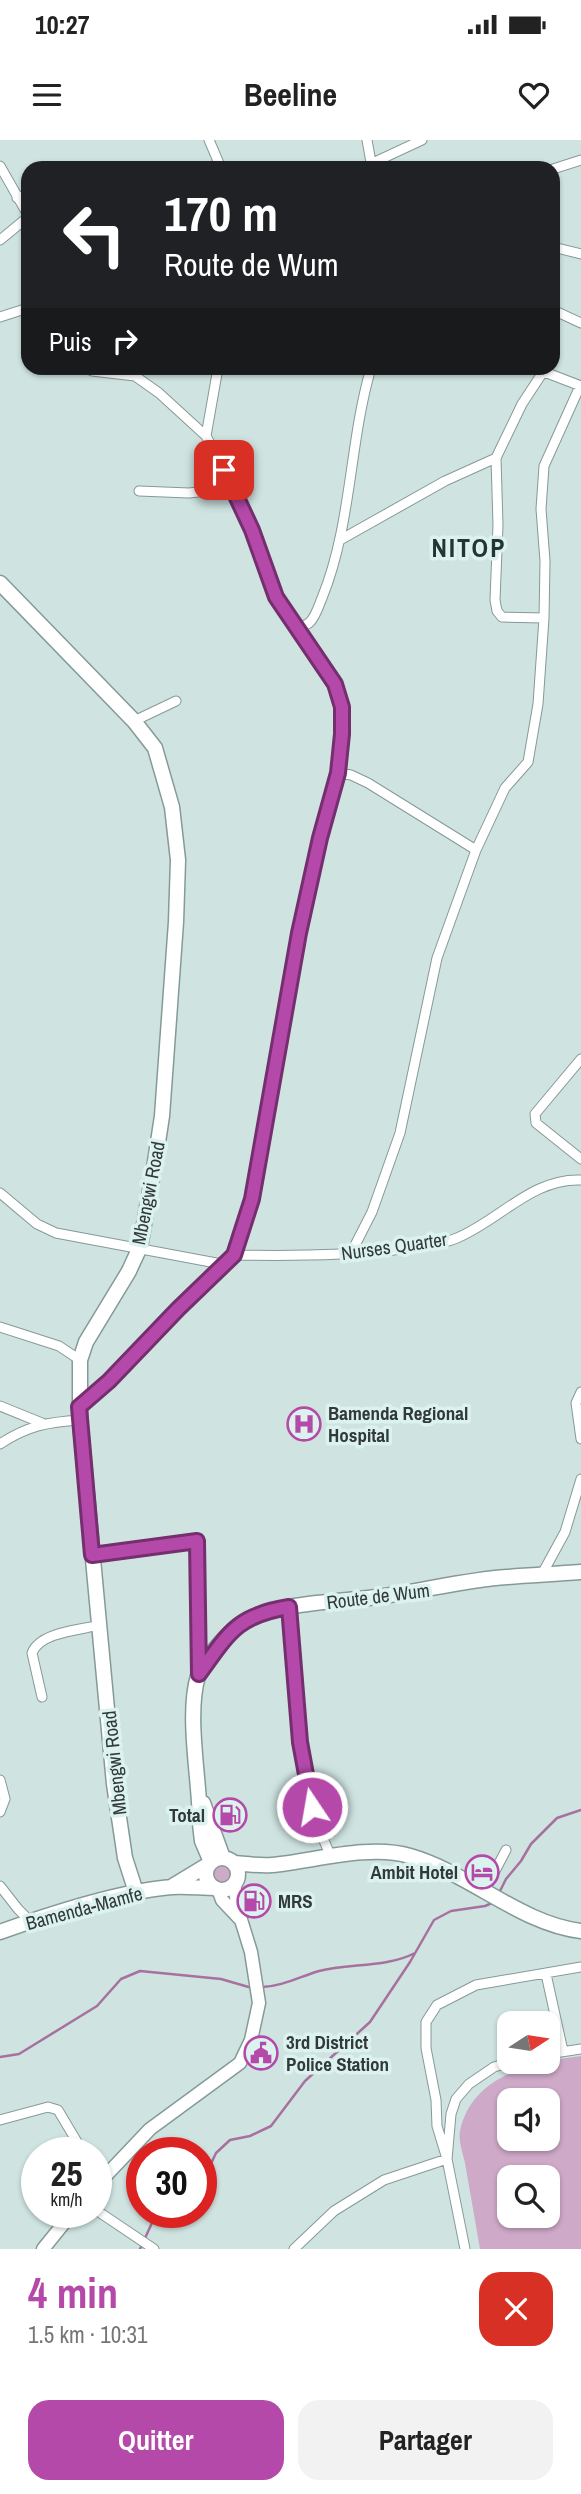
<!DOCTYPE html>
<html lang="fr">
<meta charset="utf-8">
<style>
body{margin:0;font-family:"Archivo Narrow",sans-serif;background:#f2f2f2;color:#222;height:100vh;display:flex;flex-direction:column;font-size:26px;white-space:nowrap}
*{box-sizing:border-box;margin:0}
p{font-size:23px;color:#767676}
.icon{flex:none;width:38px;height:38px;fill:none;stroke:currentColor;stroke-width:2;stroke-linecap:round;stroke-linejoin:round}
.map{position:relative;height:2109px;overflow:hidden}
.side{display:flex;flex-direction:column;background:#fff;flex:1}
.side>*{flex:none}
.hud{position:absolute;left:21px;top:21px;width:539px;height:214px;border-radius:21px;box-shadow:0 2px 5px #0004;background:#202124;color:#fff;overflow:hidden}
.needle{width:46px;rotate:78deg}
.buttons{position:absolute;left:497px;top:1871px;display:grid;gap:14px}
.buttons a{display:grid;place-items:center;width:63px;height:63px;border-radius:14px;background:#fff;box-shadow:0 2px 5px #0004;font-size:35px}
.speed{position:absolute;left:21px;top:1997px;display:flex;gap:14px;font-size:35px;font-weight:700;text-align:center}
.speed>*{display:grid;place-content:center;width:91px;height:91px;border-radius:50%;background:#fff;box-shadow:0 2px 5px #0004;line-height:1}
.speed small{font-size:18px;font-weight:400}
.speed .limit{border:10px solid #d22;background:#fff;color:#111}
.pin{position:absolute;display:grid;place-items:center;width:60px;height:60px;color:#fff;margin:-30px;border-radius:14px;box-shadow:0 4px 10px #0006}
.me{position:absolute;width:77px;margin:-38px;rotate:348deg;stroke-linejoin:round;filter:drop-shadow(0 0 5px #0008)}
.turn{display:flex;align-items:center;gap:24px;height:147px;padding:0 28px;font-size:32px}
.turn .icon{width:91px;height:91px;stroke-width:2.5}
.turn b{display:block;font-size:49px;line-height:60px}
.then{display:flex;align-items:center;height:66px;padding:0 28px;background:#0003;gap:14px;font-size:26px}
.round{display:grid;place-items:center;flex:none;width:74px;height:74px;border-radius:21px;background:#f2f2f2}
.headline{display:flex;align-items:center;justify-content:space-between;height:119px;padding:0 28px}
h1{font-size:42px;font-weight:800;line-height:52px;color:#b449aa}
.primary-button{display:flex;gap:14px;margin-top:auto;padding:14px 28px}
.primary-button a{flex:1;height:80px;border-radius:21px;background:#b449aa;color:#fff;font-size:28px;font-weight:800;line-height:80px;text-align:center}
.primary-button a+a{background:#f2f2f2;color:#222}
.status{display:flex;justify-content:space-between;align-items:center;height:49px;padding:0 35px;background:#fff;direction:ltr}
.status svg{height:19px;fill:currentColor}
header{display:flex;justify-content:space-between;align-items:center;height:91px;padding:0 28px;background:#fff;font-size:32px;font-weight:800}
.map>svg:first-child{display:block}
</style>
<div class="status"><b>10:27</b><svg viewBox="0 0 49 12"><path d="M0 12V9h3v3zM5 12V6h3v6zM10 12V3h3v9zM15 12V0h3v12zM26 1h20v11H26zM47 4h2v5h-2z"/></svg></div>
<header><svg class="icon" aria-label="menu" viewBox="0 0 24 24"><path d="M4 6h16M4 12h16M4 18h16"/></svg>Beeline<svg class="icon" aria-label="heart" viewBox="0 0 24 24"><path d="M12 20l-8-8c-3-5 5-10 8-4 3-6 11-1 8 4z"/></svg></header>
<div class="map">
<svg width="581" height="2109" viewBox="0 0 581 2109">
<rect width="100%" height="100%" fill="#cfe4e1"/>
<path fill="#cea9c8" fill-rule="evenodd" d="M212 1734a10 10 0 1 1 20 0a10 10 0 1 1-20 0Z
M 581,1916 L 581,2109 L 480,2109 C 475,2080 470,2052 465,2023 C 463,2014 458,2000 460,1991 C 472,1935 533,1922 581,1916 ZM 509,1960 L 548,1960 L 548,1998 L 509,1998 ZM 509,2037 L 548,2037 L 548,2076 L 509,2076 Z"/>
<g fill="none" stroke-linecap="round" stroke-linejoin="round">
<path stroke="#a7719f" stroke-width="2.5" d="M 498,1755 L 506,1739 L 521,1721 L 531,1704 L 557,1678 L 581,1670
M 262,1847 C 283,1846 299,1837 319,1831 C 350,1823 386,1828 415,1813
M 0,1917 L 19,1914 L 97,1866 L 121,1839 L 140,1831 L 221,1839 L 252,1848
M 201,2035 L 208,2030 L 216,2013 L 230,2000 L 250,1996 L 271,1986 L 305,1941 L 370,1882 L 410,1822 L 434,1780 L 451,1771 L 485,1766 L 492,1763
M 140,2109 L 157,2072"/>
<defs>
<path id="minor" d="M 209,0 L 221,28
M 367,0 L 372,28
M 0,26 L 28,75
M 362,28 L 422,0
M 553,29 L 581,20
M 17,58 L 28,54
M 0,100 L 28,77
M 553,107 L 581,114
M 553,170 L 581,183
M 0,177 L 28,168
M 534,228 L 581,246
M 92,231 L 135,236 L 159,253 L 206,296
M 543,232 L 522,264 L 496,318 L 498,385 L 495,460 L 497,471 L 502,477 L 544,478
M 139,351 L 189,353 L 234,348
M 340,400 L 445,341 L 496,318
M 296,489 C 301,487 307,485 310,482 C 316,476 319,465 322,458 C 352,384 349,303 371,228
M 134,581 L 176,561
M 338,633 L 351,635 L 368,643 L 476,710
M 581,919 L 535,974 L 536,983 L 581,1019
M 0,1053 L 37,1084 L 56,1093 L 227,1125
M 234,1115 C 288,1116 341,1116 394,1110 C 415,1107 438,1106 457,1098 C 500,1080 532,1038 581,1040
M 350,1115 L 372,1072 L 400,993 L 437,818 L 476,710 L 505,648 L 528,622 L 538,564 L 544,478 L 545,421 L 541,369 L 544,326 L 580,246
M 0,1187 L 59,1206 L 80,1220
M 581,1252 L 576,1263 L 581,1299
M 0,1266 L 42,1283
M 80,1266 L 109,1241 L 164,1182 L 234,1115 L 252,1059 L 299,793 L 320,698 L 338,633 L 343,594 L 342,567 L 335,544 L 276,457 L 252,390 L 234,348 L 206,296 L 218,228
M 0,1304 C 27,1286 48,1282 80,1280
M 92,1415 L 197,1401 L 199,1532
M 541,1436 L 565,1392 L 581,1339
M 289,1467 C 295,1533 294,1603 312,1667 C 317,1684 324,1701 331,1717
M 42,1557 L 32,1513 C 40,1492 80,1490 100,1485
M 0,1640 L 5,1659 L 0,1672
M 0,1746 L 18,1769 L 30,1781
M 485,1750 L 506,1710
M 546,1834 L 563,1911
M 548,1914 L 581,1909
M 0,1980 L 48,1967 L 58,1970 L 83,2012
M 96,2070 L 154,2109
M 294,2109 L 334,2071 L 384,2040 L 447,2019 L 437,1986 L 436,1960 L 426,1908 L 426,1882 L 437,1865 L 476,1845 L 581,1827
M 465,2109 L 447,2019 L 451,1974 L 456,1959 L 469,1944 L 494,1927 L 511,1922"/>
<path id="secondary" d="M 218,1749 L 222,1760 L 240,1779
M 96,2046 L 150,1989 L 240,1923 L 251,1900 L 259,1863 L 251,1812 L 238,1770 L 234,1744
M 43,2109 L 73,2072"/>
<path id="primary" d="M 0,443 L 134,581 L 155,608 L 172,667 L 178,720 L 176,782 L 162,976 L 154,1028 L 140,1107 L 129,1131 L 86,1202 L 80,1220 L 80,1280 L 114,1644 L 125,1718 L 136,1752"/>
<path id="trunk" d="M 203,1663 L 223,1718
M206 1734a16 16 0 1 1 32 0a16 16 0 1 1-32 0Z
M 211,1722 L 202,1701 L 200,1684 C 200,1641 186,1576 198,1536 C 204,1519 233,1485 250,1478 C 289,1462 335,1462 376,1457 C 419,1452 463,1440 507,1437 C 532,1435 556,1434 581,1432
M 234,1723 C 246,1724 259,1726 272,1725 C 314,1721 369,1704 410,1716 C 469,1733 521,1784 581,1791
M 171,1747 L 209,1724
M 0,1792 C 50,1774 119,1751 172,1747 C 186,1746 201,1748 215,1748"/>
</defs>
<use href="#minor" stroke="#859a97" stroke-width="11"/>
<use href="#secondary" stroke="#859a97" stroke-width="15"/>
<use href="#primary" stroke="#859a97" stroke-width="17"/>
<use href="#trunk" stroke="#859a97" stroke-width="17"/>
<use href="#minor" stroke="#fff" stroke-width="9"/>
<use href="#secondary" stroke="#fff" stroke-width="12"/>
<use href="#primary" stroke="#fff" stroke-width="14"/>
<use href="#trunk" stroke="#fff" stroke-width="14"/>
</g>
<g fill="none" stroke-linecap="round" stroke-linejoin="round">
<defs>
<path id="route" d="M 224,330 L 252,390 L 276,457 L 335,544 L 342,567 L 342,594 L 338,633 L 320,698 L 299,793 L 252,1059 L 234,1115 L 178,1169 L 109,1241 L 79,1267 L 92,1415 L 197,1401 L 199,1534 C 228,1494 237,1475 289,1467 L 300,1602 L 312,1667"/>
</defs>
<use href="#route" stroke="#752f6e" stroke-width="18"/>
<use href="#route" stroke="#b449aa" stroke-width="12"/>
</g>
<defs>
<symbol id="hospital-ring" viewBox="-11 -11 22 22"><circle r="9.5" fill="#dcf2ef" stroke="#b449aa" stroke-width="1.5"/><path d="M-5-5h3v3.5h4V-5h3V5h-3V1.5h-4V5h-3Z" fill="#b449aa"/></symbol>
<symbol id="fuel-ring" viewBox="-11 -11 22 22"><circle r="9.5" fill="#dcf2ef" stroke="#b449aa" stroke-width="1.5"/><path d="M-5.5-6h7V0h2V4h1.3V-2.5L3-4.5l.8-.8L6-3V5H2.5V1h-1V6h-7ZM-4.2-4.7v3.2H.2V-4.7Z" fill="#b449aa"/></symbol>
<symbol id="hotel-ring" viewBox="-11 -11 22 22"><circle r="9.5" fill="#dcf2ef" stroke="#b449aa" stroke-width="1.5"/><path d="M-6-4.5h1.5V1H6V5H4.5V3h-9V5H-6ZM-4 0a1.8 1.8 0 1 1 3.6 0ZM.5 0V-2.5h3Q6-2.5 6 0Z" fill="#b449aa"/></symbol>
<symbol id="civic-ring" viewBox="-11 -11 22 22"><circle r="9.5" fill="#dcf2ef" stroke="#b449aa" stroke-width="1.5"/><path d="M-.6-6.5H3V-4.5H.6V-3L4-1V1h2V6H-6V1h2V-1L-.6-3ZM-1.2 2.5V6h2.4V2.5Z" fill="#b449aa"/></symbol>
</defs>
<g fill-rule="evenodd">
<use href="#hospital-ring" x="285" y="1265" width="38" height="38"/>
<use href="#fuel-ring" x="211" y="1656" width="38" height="38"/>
<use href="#hotel-ring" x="463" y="1713" width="38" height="38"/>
<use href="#fuel-ring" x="235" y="1742" width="38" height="38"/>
<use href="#civic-ring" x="242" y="1894" width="38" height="38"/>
</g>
<g text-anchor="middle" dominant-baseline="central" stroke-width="7" stroke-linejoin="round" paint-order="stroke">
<g font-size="19" fill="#323a39" stroke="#dcf2ef">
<text transform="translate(148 1053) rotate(-79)">Mbengwi Road</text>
<text transform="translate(394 1106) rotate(-8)">Nurses Quarter</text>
<text transform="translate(378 1456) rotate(-7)">Route de Wum</text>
<text transform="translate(114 1623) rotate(-96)">Mbengwi Road</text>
<text transform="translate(84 1768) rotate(-15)">Bamenda-Mamfe</text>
</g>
<g font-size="19" font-weight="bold" fill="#323a39" stroke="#dcf2ef" text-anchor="start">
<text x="328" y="1273">Bamenda Regional<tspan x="328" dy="22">Hospital</tspan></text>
<text x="205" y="1675" text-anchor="end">Total</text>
<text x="458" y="1732" text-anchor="end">Ambit Hotel</text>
<text x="278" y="1761">MRS</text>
<text x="286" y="1902">3rd District<tspan x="286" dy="22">Police Station</tspan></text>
</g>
<g font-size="26" font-weight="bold" letter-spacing="2" fill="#243634" stroke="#dcf2ef">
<text x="469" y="407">NITOP</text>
</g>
</g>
</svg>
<div class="buttons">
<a><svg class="needle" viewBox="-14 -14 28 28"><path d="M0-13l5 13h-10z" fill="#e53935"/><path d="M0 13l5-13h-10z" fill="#767676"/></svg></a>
<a><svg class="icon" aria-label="sound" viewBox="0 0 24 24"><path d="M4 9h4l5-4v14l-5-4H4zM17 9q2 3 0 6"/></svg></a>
<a><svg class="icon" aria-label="search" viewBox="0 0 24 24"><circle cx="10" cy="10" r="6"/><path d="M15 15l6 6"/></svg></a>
</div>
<div class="speed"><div>25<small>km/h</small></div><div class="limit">30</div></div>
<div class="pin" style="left:224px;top:330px;background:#d93025"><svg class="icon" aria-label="arrive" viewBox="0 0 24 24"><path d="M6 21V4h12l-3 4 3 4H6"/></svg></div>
<svg class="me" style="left:312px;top:1667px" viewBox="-20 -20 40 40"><circle r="17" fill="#b449aa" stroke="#fff" stroke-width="3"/><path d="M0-11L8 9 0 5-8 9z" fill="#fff"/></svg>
<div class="hud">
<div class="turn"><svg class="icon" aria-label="left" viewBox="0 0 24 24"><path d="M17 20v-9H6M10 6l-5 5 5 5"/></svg><div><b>170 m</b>Route de Wum</div></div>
<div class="then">Puis<svg class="icon" aria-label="right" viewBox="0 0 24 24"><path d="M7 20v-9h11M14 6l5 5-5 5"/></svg></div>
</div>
</div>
<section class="side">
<div class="headline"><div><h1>4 min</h1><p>1.5 km · 10:31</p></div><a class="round" style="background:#d93025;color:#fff"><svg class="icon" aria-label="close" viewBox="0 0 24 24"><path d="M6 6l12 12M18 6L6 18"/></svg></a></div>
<div class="primary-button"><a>Quitter</a><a>Partager</a></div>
</section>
